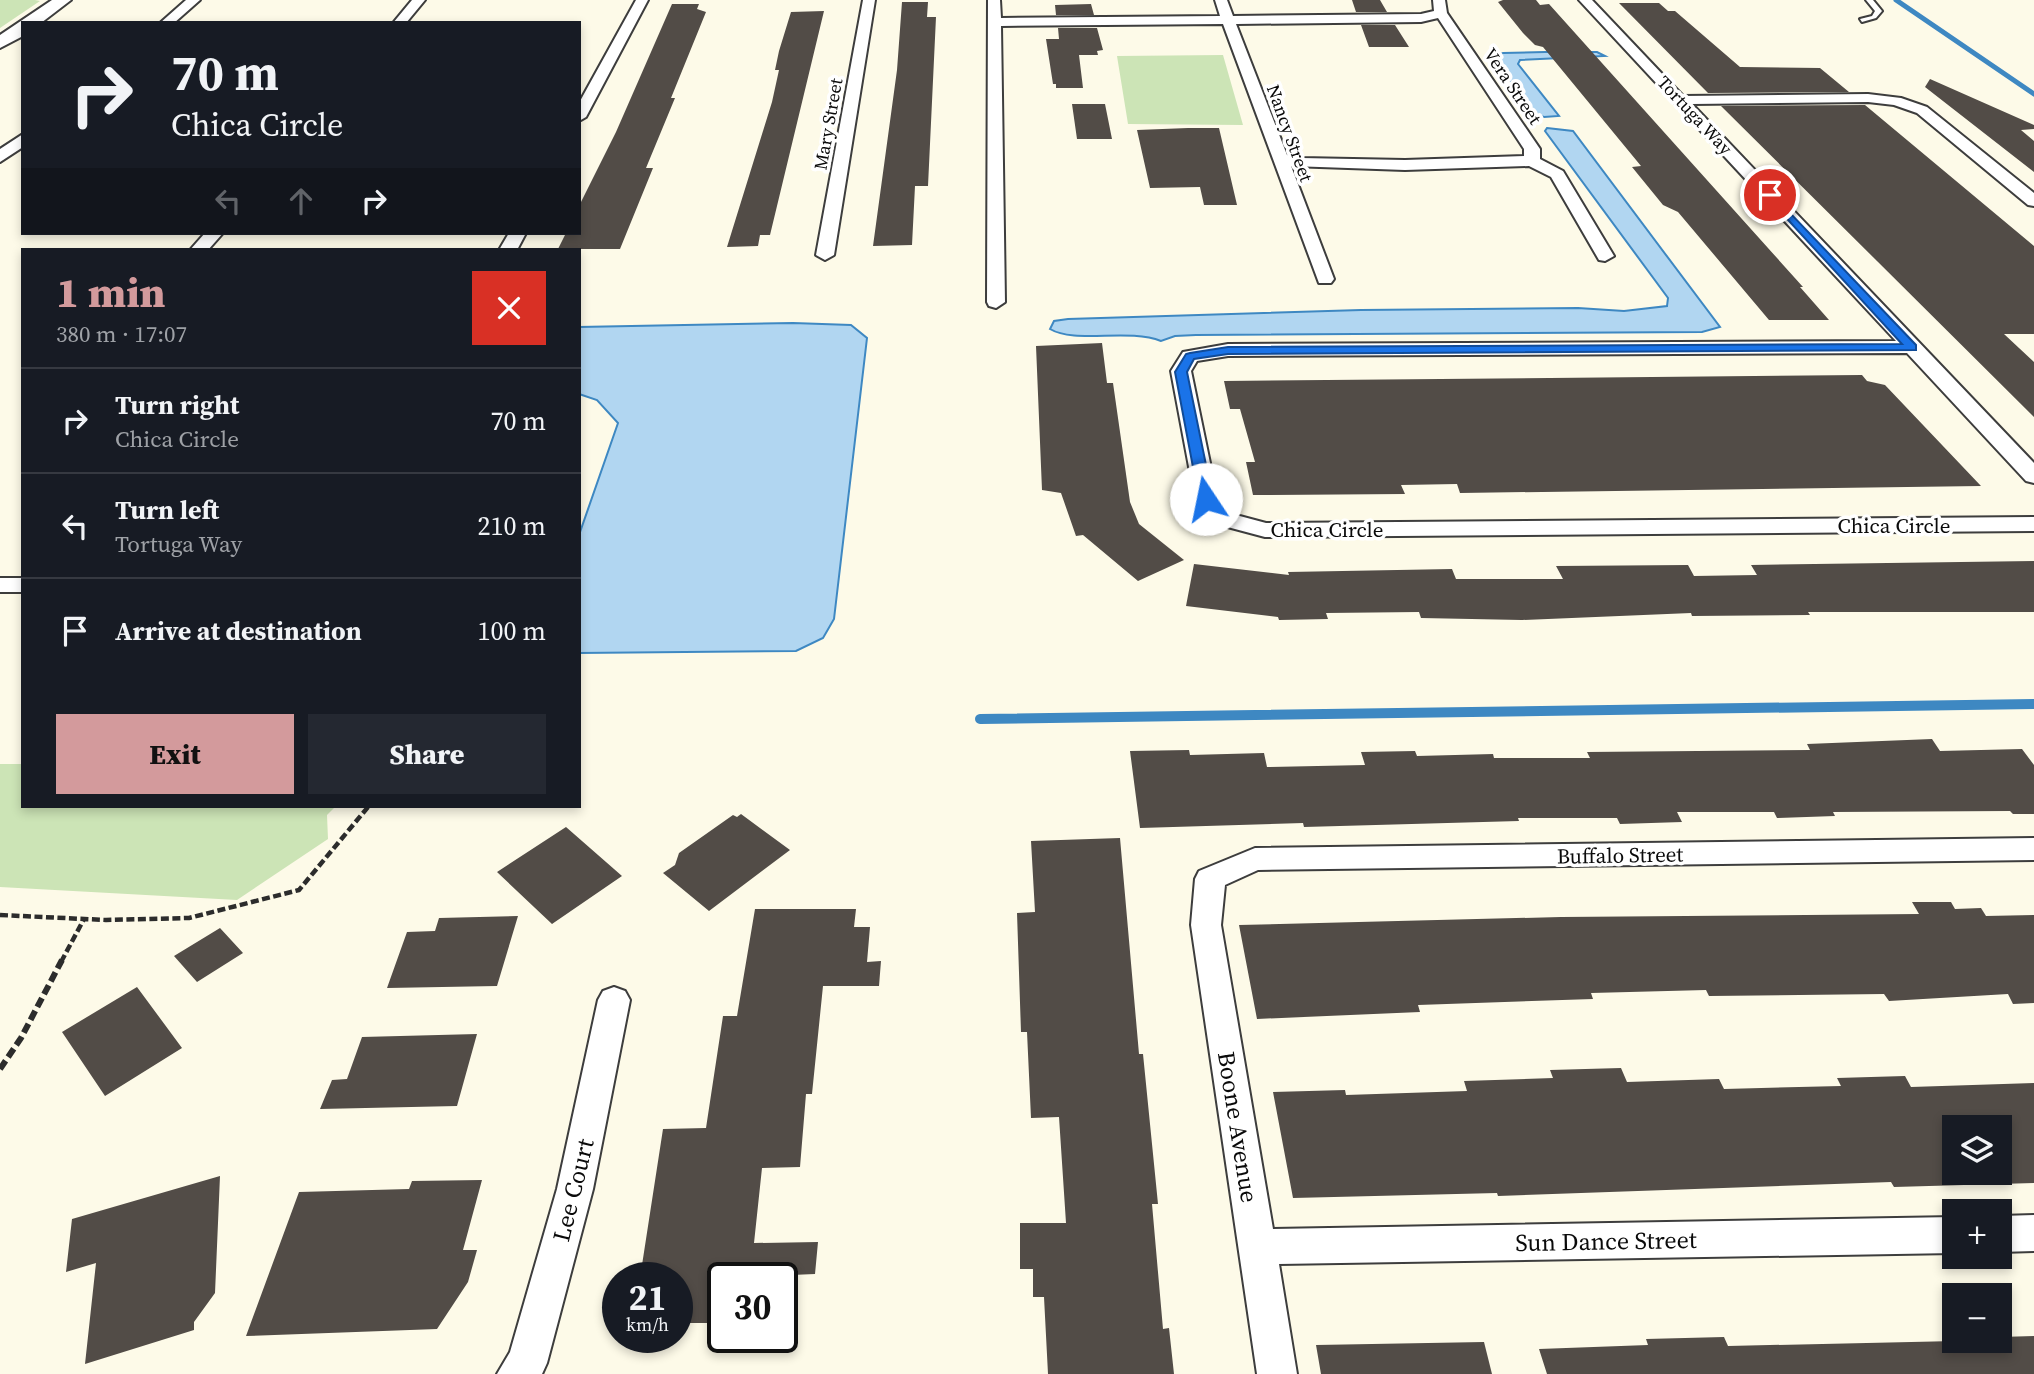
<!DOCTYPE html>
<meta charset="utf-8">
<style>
body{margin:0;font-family:"Source Serif 4",serif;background:#242831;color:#f1f3f6;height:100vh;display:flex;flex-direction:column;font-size:26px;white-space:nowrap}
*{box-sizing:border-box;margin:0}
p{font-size:23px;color:#9ea1a6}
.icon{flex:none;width:38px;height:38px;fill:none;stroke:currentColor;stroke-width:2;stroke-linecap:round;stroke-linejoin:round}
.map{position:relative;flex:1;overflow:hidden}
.details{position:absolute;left:21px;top:248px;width:560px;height:560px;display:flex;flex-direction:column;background:#171b24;border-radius:0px;box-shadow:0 4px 10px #0003}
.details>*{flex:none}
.top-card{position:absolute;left:21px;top:21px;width:560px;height:214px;border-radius:0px;box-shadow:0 4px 10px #0003;background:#171b24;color:#f1f3f6;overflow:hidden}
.fabs{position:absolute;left:1942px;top:1115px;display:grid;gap:14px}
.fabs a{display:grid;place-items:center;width:70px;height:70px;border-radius:0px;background:#171b24;box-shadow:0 4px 10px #0003;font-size:35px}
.speed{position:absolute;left:602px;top:1262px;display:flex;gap:14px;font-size:35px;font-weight:700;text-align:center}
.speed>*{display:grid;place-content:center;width:91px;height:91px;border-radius:50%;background:#171b24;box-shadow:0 4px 10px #0003;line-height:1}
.speed small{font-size:18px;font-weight:400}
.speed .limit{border:4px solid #111;border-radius:10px;background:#fff;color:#111}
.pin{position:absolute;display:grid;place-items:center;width:60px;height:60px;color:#fff;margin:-30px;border:4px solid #fff;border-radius:50%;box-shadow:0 2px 7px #0007}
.me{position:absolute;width:77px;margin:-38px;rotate:349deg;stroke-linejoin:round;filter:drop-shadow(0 0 5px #0008)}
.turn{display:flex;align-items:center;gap:24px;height:147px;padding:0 35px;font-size:32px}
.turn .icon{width:91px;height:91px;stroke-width:2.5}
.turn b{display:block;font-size:49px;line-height:60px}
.lanes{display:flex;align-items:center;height:66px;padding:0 35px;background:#0003;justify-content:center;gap:35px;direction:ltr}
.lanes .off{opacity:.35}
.round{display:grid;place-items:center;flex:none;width:74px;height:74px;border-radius:0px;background:#242831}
.headline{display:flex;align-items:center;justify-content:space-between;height:119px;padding:0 35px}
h1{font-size:42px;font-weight:800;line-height:52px;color:#d39a9c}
.cta{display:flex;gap:14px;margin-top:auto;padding:14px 35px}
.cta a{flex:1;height:80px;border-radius:0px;background:#d39a9c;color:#111;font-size:28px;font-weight:800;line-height:80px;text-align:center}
.cta a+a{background:#242831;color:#f1f3f6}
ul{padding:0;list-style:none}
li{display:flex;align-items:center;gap:21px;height:105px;padding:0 35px;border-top:2px solid #363941}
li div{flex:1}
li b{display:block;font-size:26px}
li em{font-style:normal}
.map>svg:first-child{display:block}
</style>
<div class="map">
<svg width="2034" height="1374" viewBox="0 0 2034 1374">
<rect width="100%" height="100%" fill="#fdfae8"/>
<path fill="#cce4b6" d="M 0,0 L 35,0 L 40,1 L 0,28 Z
M 1223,55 L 1243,125 L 1128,124 L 1117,56 Z
M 0,764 L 23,764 L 23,807 L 335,807 L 327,815 L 328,839 L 237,900 L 0,887 Z"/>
<path fill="#b1d6f1" stroke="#3e88c2" stroke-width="2" d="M 1545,52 L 1597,52 L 1605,56 L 1520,60 L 1518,64 L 1559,116 L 1544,117 L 1533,113 L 1497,62 L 1498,55 L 1503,53 Z
M 1547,128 L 1573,131 L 1720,327 L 1702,332 L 1196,335 L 1175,336 L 1161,341 C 1128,328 1075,344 1050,329 L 1054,321 L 1068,319 L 1361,310 L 1578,308 L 1624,311 L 1667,306 L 1668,298 L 1545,131 Z
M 793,323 L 851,325 L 867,338 L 834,619 L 823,638 L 796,651 L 579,653 L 579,535 L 618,423 L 597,400 L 579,394 L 579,327 Z"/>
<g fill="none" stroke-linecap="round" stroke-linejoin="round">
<path stroke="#3e88c2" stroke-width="5" d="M 1896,0 L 2034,94"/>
<path stroke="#3e88c2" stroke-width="10" d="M 980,719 L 2034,704"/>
</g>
<path fill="#524c47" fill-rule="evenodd" d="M 1352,0 L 1380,0 L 1387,12 L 1356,12 Z
M 1503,0 L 1536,0 L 1540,5 L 1549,4 L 1803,287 L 1800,287 L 1829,320 L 1769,320 L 1678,212 L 1663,205 L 1632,167 L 1641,166 L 1543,47 L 1535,45 L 1523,33 L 1498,2 Z
M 902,2 L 928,2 L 927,17 L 936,17 L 928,186 L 915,186 L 912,245 L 873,246 L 897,70 Z
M 1619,3 L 1659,3 L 1668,11 L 1675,11 L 1740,67 L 1820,68 L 1849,92 L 1708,93 Z
M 672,4 L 699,4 L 697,9 L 706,12 L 671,98 L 675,98 L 646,168 L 653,168 L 620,249 L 558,249 L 566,233 L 579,233 L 579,206 L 616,132 Z
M 1091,4 L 1094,15 L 1056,15 L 1055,5 Z
M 824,11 L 770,235 L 760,235 L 758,246 L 727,247 L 772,102 L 779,70 L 775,70 L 779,51 L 791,12 Z
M 1361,25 L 1395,25 L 1409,47 L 1369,47 Z
M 1058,28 L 1097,28 L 1103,50 L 1097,51 L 1098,55 L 1079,55 L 1083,88 L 1056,88 L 1056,84 L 1053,84 L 1046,39 L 1059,39 Z
M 1930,79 L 2034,125 L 2034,129 L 2021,130 L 2034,141 L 2034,172 L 1925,87 Z
M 1072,104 L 1105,104 L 1112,139 L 1077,139 Z
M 1865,105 L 2034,246 L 2034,334 L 2004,334 L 2034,362 L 2034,417 L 1721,106 Z
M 1188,128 L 1219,128 L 1237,205 L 1204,205 L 1200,187 L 1150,188 L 1137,130 Z
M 1102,343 L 1107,383 L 1113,383 L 1130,502 L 1139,524 L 1184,560 L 1138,581 L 1083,535 L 1076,536 L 1061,493 L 1042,490 L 1036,346 Z
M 1862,375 L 1867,381 L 1885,385 L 1981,486 L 1460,493 L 1457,484 L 1401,485 L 1405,494 L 1253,495 L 1246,462 L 1255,462 L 1240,409 L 1230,409 L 1224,381 Z
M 2034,561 L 2034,612 L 1808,612 L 1810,615 L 1692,616 L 1691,613 L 1522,620 L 1421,618 L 1419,612 L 1326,613 L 1328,619 L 1279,620 L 1278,617 L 1186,606 L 1194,564 L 1289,575 L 1288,572 L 1452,569 L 1456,579 L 1563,579 L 1556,566 L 1688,565 L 1694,576 L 1757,575 L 1751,565 Z
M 1932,739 L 1940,751 L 2022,749 L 2034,765 L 2034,814 L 2013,814 L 2010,811 L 1833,812 L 1835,816 L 1777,818 L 1774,812 L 1677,812 L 1682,822 L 1620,824 L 1617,818 L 1518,818 L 1519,821 L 1304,827 L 1303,823 L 1140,828 L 1130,751 L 1189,750 L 1190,755 L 1264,753 L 1267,767 L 1365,765 L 1361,752 L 1415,751 L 1417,756 L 1493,754 L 1494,758 L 1590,758 L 1587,752 L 1810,750 L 1807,744 Z
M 741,814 L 790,850 L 709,911 L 663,873 L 675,865 L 679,853 L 733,815 L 737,817 Z
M 566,827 L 622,876 L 552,924 L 497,872 Z
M 1120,838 L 1139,1054 L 1143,1054 L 1158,1204 L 1152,1204 L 1163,1329 L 1169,1328 L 1174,1374 L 1048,1374 L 1044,1297 L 1033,1297 L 1033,1269 L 1020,1269 L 1020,1223 L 1066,1223 L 1059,1117 L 1031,1118 L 1027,1032 L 1021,1032 L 1017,913 L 1035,912 L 1031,841 Z
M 1912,902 L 1951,902 L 1955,909 L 1981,908 L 1986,916 L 2034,915 L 2034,1003 L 2013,1004 L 2008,994 L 1889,1001 L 1884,994 L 1709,996 L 1706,990 L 1591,993 L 1593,999 L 1418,1005 L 1420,1012 L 1257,1019 L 1239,925 L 1561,917 L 1919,914 Z
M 755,909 L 856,909 L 854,927 L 870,927 L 867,962 L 881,961 L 879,986 L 823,986 L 812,1094 L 806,1094 L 800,1167 L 762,1168 L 754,1243 L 818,1242 L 815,1274 L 723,1278 L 723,1323 L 677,1323 L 677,1278 L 640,1278 L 663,1129 L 706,1128 L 723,1016 L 737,1016 Z
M 518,916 L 497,986 L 387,988 L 407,932 L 435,931 L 439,918 Z
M 220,928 L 243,953 L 197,982 L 174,956 Z
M 137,987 L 182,1048 L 105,1096 L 62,1032 Z
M 477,1034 L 457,1106 L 320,1109 L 332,1080 L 347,1079 L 362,1037 Z
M 1621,1068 L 1627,1082 L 1719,1079 L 1724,1089 L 1841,1086 L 1837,1078 L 1905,1076 L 1911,1087 L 2034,1083 L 2034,1183 L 1894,1187 L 1891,1182 L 1498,1196 L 1497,1193 L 1293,1198 L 1273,1092 L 1345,1090 L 1346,1095 L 1467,1091 L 1464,1081 L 1553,1078 L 1550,1070 ZM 1955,1127 L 2000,1127 L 2000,1172 L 1955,1172 Z
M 220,1176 L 215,1293 L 194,1322 L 194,1330 L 85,1364 L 96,1263 L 66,1272 L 72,1219 Z
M 482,1180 L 463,1250 L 477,1250 L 468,1282 L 437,1329 L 246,1336 L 299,1192 L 409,1189 L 412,1181 Z
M 2034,1336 L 2034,1374 L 1547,1374 L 1539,1349 L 1648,1345 L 1646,1339 L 1724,1337 L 1728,1346 L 2000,1340 L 2000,1337 Z
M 1484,1342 L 1492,1374 L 1321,1374 L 1316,1345 Z"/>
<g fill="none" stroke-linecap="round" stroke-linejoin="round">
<defs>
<path id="service" d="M 1866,0 L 1873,0 L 1882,11 L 1876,18 L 1862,22 L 1860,19 L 1872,16 L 1875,11 Z"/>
<path id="minor" d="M 186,0 L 200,0 L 174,23 L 160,23 Z
M 412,0 L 425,0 L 406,23 L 393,23 Z
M 636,0 L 648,0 L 586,117 L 579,121 L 579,103 Z
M 863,0 L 875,0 L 834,255 L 825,260 L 816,255 Z
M 988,0 L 1000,0 L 1001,18 L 1220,16 L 1215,0 L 1227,0 L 1233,16 L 1421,14 L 1434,11 L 1433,0 L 1445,0 L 1447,13 L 1540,149 L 1540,159 L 1563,171 L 1614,256 L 1605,261 L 1599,260 L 1551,177 L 1529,166 L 1405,170 L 1291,166 L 1334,279 L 1331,283 L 1319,283 L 1223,24 L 1001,26 L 1005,302 L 996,308 L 989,306 L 987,302 ZM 1438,18 L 1524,149 L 1524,156 L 1405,160 L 1301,158 L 1287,155 L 1236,24 L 1421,22 Z
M 1579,0 L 1592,0 L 1683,96 L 1868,94 L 1901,98 L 1927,107 L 2034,193 L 2034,206 L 2028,205 L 1917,113 L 1894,105 L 1868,102 L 1692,104 L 2034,463 L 2034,483 L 2026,481 L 1907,353 L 1228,356 L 1197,361 L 1191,371 L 1217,497 L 1236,515 L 1266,523 L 2034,517 L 2034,531 L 1265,537 L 1220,525 L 1195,499 L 1171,371 L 1183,352 L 1228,344 L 1896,341 Z
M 23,134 L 23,147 L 0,162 L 0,149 Z
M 205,233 L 223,233 L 208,250 L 190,250 Z
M 509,233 L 526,233 L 517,250 L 499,250 Z
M 0,578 L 23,578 L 23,592 L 0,592 Z
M 2034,838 L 2034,860 L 1258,870 L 1225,885 L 1221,925 L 1273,1229 L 1955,1217 L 1955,1253 L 1279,1264 L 1297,1374 L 1257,1374 L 1191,925 L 1195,879 L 1199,871 L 1255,848 Z
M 614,987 L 625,991 L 630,1000 L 593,1189 L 547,1363 L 542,1374 L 497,1374 L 510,1352 L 557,1189 L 598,1000 L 603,991 Z
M 2034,1215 L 2034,1251 L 2000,1252 L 2000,1216 Z"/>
<path id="tertiary" d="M 52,0 L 71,0 L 41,23 L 23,23 L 23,36 L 0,48 L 0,35 Z"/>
</defs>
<use href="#service" stroke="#3d3d3d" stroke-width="4"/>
<use href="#minor" stroke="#3d3d3d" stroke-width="4"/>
<use href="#tertiary" stroke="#3d3d3d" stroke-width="4"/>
<path stroke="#2c2c2c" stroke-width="4.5" stroke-dasharray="8 3.5" stroke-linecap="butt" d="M 0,915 L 106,920 L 189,918 L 299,890 L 368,807
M 61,962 L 84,919"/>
<path stroke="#2c2c2c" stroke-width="6" stroke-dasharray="10 4.5" stroke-linecap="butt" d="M 0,1069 L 21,1038 L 62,960"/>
<use href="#service" fill="#fff" fill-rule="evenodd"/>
<use href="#minor" fill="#fff" fill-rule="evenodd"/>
<use href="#tertiary" fill="#fff" fill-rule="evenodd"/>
</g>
<path fill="#1a73e8" stroke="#114b97" stroke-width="2" d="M 1770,192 L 1916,345 L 1916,350 L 1228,354 L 1194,359 L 1187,372 L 1213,499 L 1206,504 L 1199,499 L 1175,372 L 1186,354 L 1190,353 L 1228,347 L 1902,344 L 1767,197 Z"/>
<g text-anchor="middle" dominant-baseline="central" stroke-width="7" stroke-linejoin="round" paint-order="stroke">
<g font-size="18" fill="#0a0a0a" stroke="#fff">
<text transform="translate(1513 86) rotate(56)">Vera Street</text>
<text transform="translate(1695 115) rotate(47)">Tortuga Way</text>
<text transform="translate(828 124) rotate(-80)">Mary Street</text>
<text transform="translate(1290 133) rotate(70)">Nancy Street</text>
</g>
<g font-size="21" fill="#0a0a0a" stroke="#fff">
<text x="1894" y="525">Chica Circle</text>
<text x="1327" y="529">Chica Circle</text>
<text transform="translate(1620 855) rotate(-1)">Buffalo Street</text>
</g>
<g font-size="24" fill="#0a0a0a" stroke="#fff">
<text transform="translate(1238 1127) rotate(81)">Boone Avenue</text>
<text transform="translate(573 1190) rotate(-76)">Lee Court</text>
<text transform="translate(1606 1241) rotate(-1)">Sun Dance Street</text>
</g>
</g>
</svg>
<div class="fabs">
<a><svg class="icon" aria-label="layers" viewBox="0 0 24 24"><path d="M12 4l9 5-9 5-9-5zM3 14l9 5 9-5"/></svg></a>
<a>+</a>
<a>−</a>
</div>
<div class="speed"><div>21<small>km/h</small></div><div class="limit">30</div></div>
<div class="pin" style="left:1770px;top:195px;background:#d93025"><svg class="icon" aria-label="arrive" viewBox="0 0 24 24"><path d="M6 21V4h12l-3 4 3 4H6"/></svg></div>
<svg class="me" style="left:1206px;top:499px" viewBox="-20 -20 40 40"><circle r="19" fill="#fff"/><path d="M0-13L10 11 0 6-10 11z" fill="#1a73e8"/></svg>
<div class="top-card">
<div class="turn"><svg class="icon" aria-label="right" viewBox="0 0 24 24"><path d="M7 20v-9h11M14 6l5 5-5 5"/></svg><div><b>70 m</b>Chica Circle</div></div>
<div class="lanes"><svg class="icon off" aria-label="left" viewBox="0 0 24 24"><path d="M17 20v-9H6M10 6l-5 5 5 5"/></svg><svg class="icon off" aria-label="ahead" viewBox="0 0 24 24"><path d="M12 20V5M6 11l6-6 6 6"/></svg><svg class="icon" aria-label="right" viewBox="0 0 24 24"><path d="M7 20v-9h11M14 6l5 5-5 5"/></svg></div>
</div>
<section class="details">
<div class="headline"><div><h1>1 min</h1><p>380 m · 17:07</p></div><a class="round" style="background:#d93025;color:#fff"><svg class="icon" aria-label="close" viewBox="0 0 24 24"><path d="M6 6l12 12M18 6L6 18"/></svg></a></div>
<ul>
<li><svg class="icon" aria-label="right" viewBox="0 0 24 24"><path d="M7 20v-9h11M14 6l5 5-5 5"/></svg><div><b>Turn right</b><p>Chica Circle</p></div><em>70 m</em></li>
<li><svg class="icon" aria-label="left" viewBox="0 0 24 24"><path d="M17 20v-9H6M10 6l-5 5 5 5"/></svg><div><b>Turn left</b><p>Tortuga Way</p></div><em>210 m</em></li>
<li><svg class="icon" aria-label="arrive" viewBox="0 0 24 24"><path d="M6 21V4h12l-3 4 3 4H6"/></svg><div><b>Arrive at destination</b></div><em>100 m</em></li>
</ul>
<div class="cta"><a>Exit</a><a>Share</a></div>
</section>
</div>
